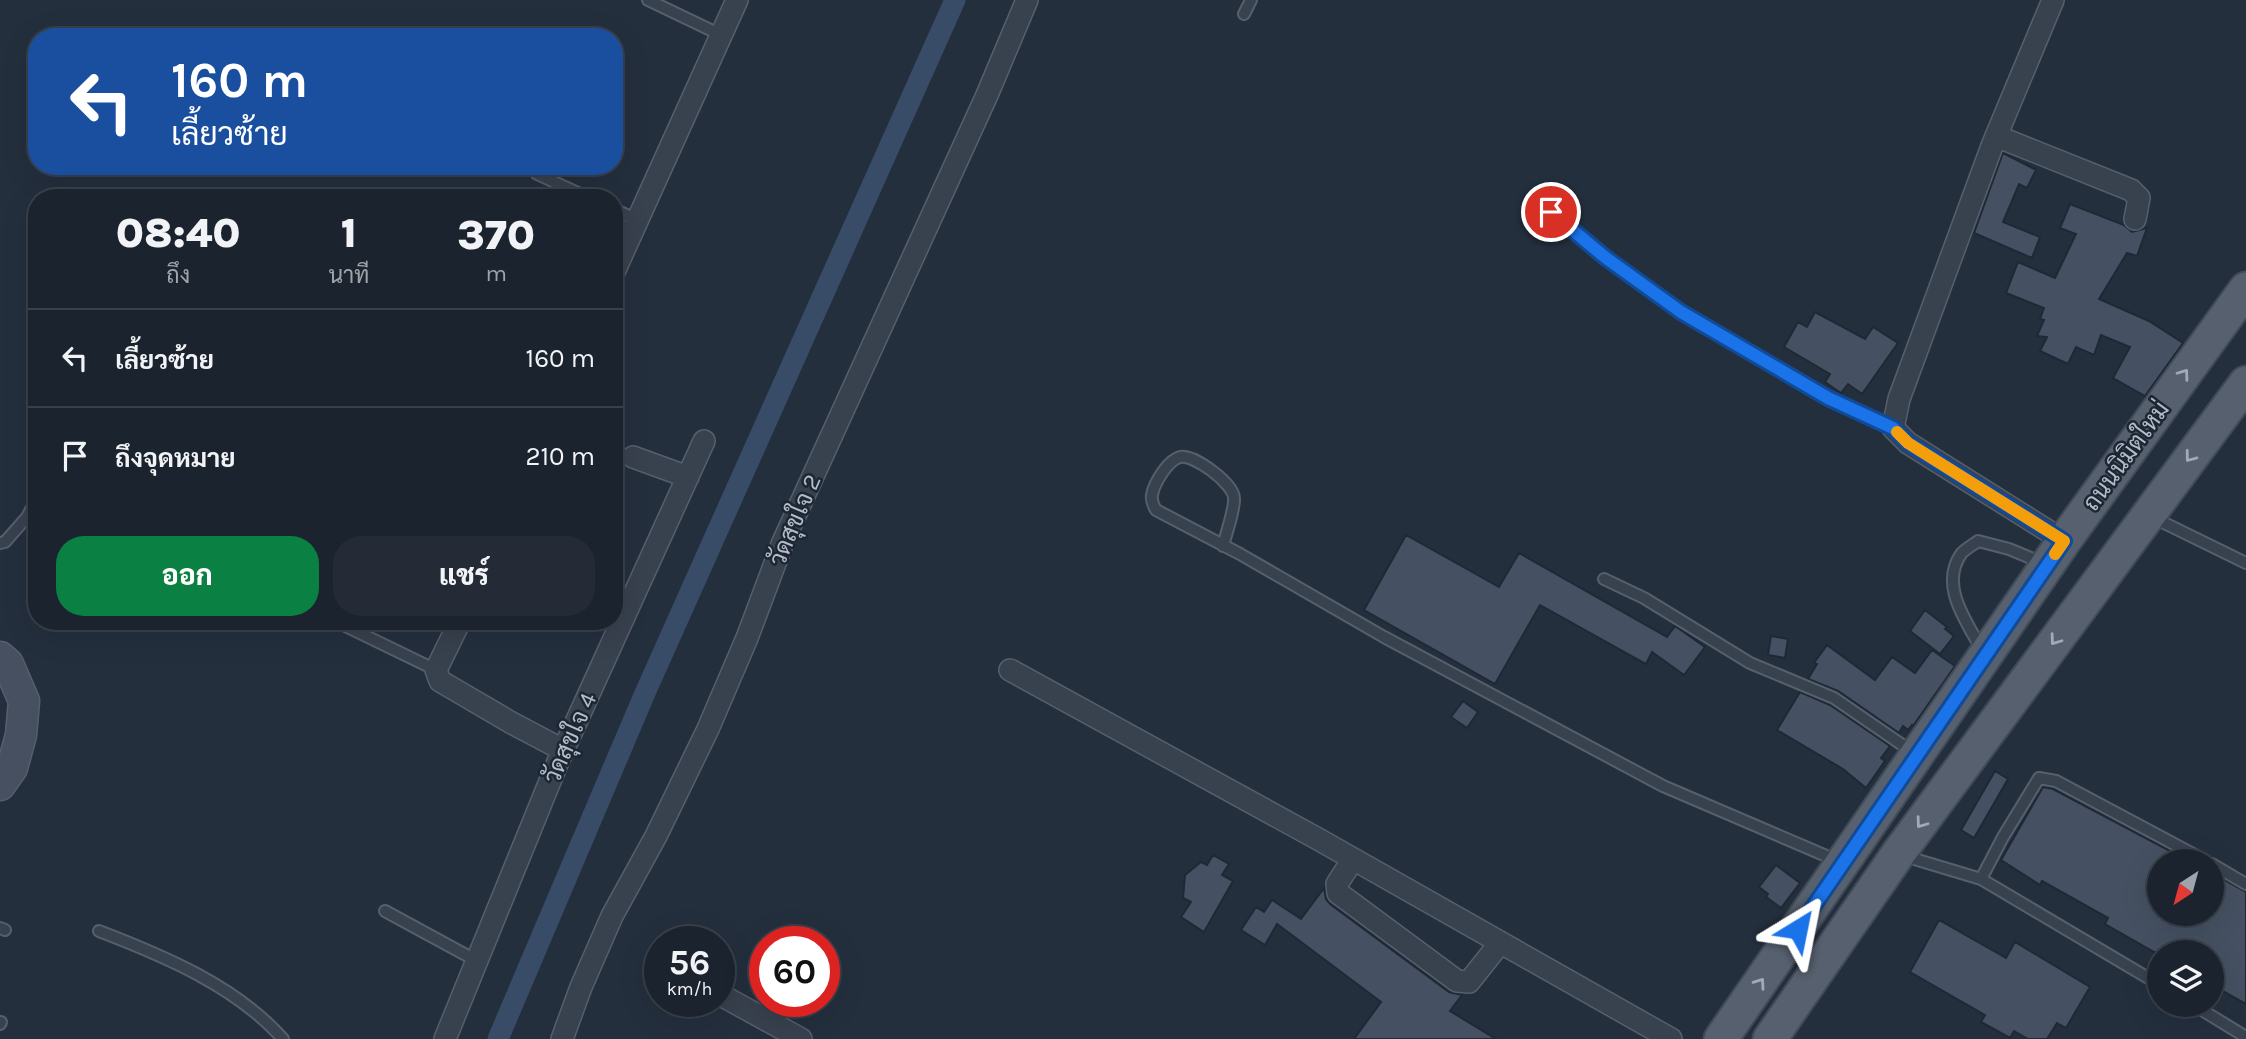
<!DOCTYPE html>
<html lang="th">
<meta charset="utf-8">
<style>
body{margin:0;font-family:Karla,Sarabun,sans-serif;background:#242b36;color:#f1f3f6;height:100vh;display:flex;flex-direction:column;font-size:26px;white-space:nowrap}
*{box-sizing:border-box;margin:0}
p{font-size:23px;color:#a0a4aa}
.icon{flex:none;width:38px;height:38px;fill:none;stroke:currentColor;stroke-width:2;stroke-linecap:round;stroke-linejoin:round}
.map{position:relative;flex:1;overflow:hidden}
.panel{position:absolute;left:28px;top:189px;width:595px;height:441px;display:flex;flex-direction:column;background:#1b232e;border-radius:28px;box-shadow:0 7px 28px #0002,0 0 0 2px #39404a}
.panel>*{flex:none}
.hud{position:absolute;left:28px;top:28px;width:595px;height:147px;border-radius:28px;box-shadow:0 7px 28px #0002,0 0 0 2px #39404a;background:#1a4fa0;color:#fff;overflow:hidden}
.needle{width:46px;rotate:216deg}
.fabs{position:absolute;left:2147px;top:849px;display:grid;gap:14px}
.fabs a{display:grid;place-items:center;width:77px;height:77px;border-radius:50%;background:#1b232e;box-shadow:0 7px 28px #0002,0 0 0 2px #39404a;font-size:35px}
.speed{position:absolute;left:644px;top:926px;display:flex;gap:14px;font-size:35px;font-weight:700;text-align:center}
.speed>*{display:grid;place-content:center;width:91px;height:91px;border-radius:50%;background:#1b232e;box-shadow:0 7px 28px #0002,0 0 0 2px #39404a;line-height:1}
.speed small{font-size:18px;font-weight:400}
.speed .limit{border:10px solid #d22;background:#fff;color:#111}
.pin{position:absolute;display:grid;place-items:center;width:60px;height:60px;color:#fff;margin:-30px;border:4px solid #fff;border-radius:50%;box-shadow:0 2px 7px #0007}
.me{position:absolute;width:77px;margin:-38px;rotate:35deg;stroke-linejoin:round;filter:drop-shadow(0 0 5px #0008)}
.turn{display:flex;align-items:center;gap:24px;height:147px;padding:0 28px;font-size:32px}
.turn .icon{width:91px;height:91px;stroke-width:2.5}
.turn b{display:block;font-size:49px;line-height:60px}
.eta{display:flex;justify-content:space-evenly;align-items:center;height:119px;text-align:center}
.eta b{font-size:42px;font-weight:800;line-height:49px}
.cta{display:flex;gap:14px;margin-top:auto;padding:14px 28px}
.cta a{flex:1;height:80px;border-radius:28px;background:#0b8043;color:#fff;font-size:28px;font-weight:800;line-height:80px;text-align:center}
.cta a+a{background:#242b36;color:#f1f3f6}
ul{padding:0;list-style:none}
li{display:flex;align-items:center;gap:21px;height:98px;padding:0 28px;border-top:2px solid #39404a}
li div{flex:1}
li b{display:block;font-size:26px}
li em{font-style:normal}
.map>svg:first-child{display:block}
</style>
<div class="map">
<svg width="2246" height="1039" viewBox="0 0 2246 1039">
<rect width="100%" height="100%" fill="#242f3e"/>
<g fill="none" stroke-linecap="round" stroke-linejoin="round">
<path stroke="#394c67" stroke-width="21" d="M 498,1039 L 645,693 L 955,0"/>
</g>
<path fill="#455162" stroke="#1f2835" stroke-width="2" d="M 2003,153 L 2036,170 L 2027,188 L 2019,184 L 2003,222 L 2040,237 L 2032,258 L 1974,233 Z
M 2070,204 L 2124,225 L 2132,232 L 2147,228 L 2137,256 L 2127,253 L 2099,299 L 2149,321 L 2183,343 L 2145,396 L 2113,378 L 2130,347 L 2101,335 L 2094,355 L 2076,347 L 2068,364 L 2040,351 L 2047,337 L 2037,336 L 2044,320 L 2040,319 L 2044,308 L 2006,293 L 2018,262 L 2055,278 L 2076,234 L 2060,228 Z
M 1815,312 L 1865,339 L 1873,327 L 1898,343 L 1862,394 L 1848,384 L 1841,393 L 1825,382 L 1830,374 L 1784,347 L 1798,322 L 1807,327 Z
M 1406,535 L 1499,587 L 1519,553 L 1667,637 L 1675,626 L 1705,647 L 1684,675 L 1652,652 L 1646,664 L 1540,605 L 1495,684 L 1364,610 Z
M 1925,610 L 1947,627 L 1945,629 L 1954,636 L 1940,654 L 1910,631 Z
M 1771,636 L 1788,639 L 1785,658 L 1768,655 Z
M 1827,645 L 1875,680 L 1892,657 L 1915,673 L 1932,650 L 1955,666 L 1913,726 L 1912,725 L 1908,730 L 1903,726 L 1899,733 L 1838,691 L 1808,679 L 1817,664 L 1814,663 Z
M 1800,692 L 1830,705 L 1890,746 L 1881,758 L 1885,761 L 1866,788 L 1843,769 L 1777,730 Z
M 1463,701 L 1478,712 L 1467,728 L 1451,717 Z
M 1995,771 L 2008,779 L 1974,838 L 1961,830 Z
M 2043,787 L 2053,789 L 2189,861 L 2160,861 L 2160,914 L 2212,914 L 2212,873 L 2246,892 L 2246,1004 L 2212,985 L 2212,952 L 2154,952 L 2105,924 L 2108,918 L 2042,881 L 2040,885 L 2001,860 Z
M 1213,855 L 1229,864 L 1222,875 L 1233,881 L 1204,932 L 1181,917 L 1191,902 L 1183,898 L 1185,875 L 1201,862 L 1207,865 Z
M 1776,865 L 1800,883 L 1781,908 L 1766,897 L 1768,894 L 1759,887 Z
M 1324,888 L 1326,899 L 1330,904 L 1449,992 L 1462,995 L 1450,1011 L 1496,1039 L 1354,1039 L 1381,1002 L 1277,924 L 1265,945 L 1241,930 L 1256,907 L 1264,912 L 1272,900 L 1301,919 Z
M 1939,920 L 2006,958 L 2015,942 L 2090,987 L 2066,1028 L 2057,1023 L 2047,1039 L 2028,1039 L 2014,1031 L 2010,1038 L 1981,1022 L 1985,1015 L 1910,972 Z"/>
<g fill="none" stroke-linecap="round" stroke-linejoin="round">
<defs>
<path id="lane" d="M 648,0 L 721,35
M 1244,14 L 1251,0
M 537,174 L 589,198
M 614,209 L 637,220
M 1551,212 C 1593,247 1636,283 1682,313 C 1750,356 1820,395 1893,428
M 2152,517 L 2246,563
M 0,543 L 5,542 L 27,517 L 37,499
M 1223,546 C 1226,534 1235,509 1234,498 C 1233,483 1194,454 1180,457 C 1168,460 1154,483 1152,495 C 1151,501 1153,505 1156,510 L 1240,554 L 1384,637 L 1663,786 L 1838,861
M 1604,579 L 1644,598 L 1750,663 L 1834,698 L 1914,753
M 335,621 L 436,670
M 1982,650 C 1967,622 1939,586 1961,554 C 1965,549 1973,545 1978,541 L 2009,549 L 2045,564
M 1901,855 L 1981,879 L 2160,985
M 2212,864 L 2246,884
M 1981,879 L 2003,837 L 2039,778 L 2056,781 L 2206,861
M 385,911 L 477,961
M 0,928 L 5,930
M 99,931 C 164,956 236,986 283,1039
M 2192,1004 L 2246,1037
M 0,1024 L 1,1022"/>
<path id="street" d="M 2053,0 L 1992,146 L 1899,399 L 1893,428 L 1908,443 L 2064,541
M 1996,136 L 2131,190 L 2139,198 L 2135,219
M 614,272 L 737,0
M 633,457 L 688,477
M 460,621 L 436,670 L 440,681 L 510,722 L 563,750
M 1010,670 L 1318,839 L 1671,1039
M 1353,859 L 1337,884 L 1338,893 L 1457,981 L 1469,982 L 1500,943
M 719,994 L 801,1039
M 445,1039 L 557,764 L 704,441
M 562,1039 L 581,987 L 612,916 L 656,836 L 708,729 L 747,638 L 783,542 L 987,95 L 1027,0"/>
<path id="secondary" d="M 0,657 L 8,664 L 24,701 L 21,735 L 12,768 L 0,785"/>
<path id="primary" d="M 1721,1039 L 2064,541 L 2246,289
M 1770,1039 L 1898,854 L 2246,383"/>
</defs>
<use href="#lane" stroke="#565f6c" stroke-width="14"/>
<use href="#street" stroke="#565f6c" stroke-width="24"/>
<use href="#secondary" stroke="#565f6c" stroke-width="33"/>
<use href="#primary" stroke="#414a57" stroke-width="37"/>
<use href="#lane" stroke="#38414e" stroke-width="10"/>
<use href="#street" stroke="#38414e" stroke-width="21"/>
<use href="#secondary" stroke="#465061" stroke-width="30"/>
<use href="#primary" stroke="#56606e" stroke-width="33"/>
</g>
<defs><path id="oneway-chevron" d="M-2-3.5L2.5 0L-2 3.5" fill="none" stroke-width="1.6" stroke-linecap="round" stroke-linejoin="round" transform="scale(1.75)"/></defs>
<g stroke="#a1aab7">
<use href="#oneway-chevron" transform="translate(2184 374) rotate(-54)"/>
<use href="#oneway-chevron" transform="translate(2190 457) rotate(127)"/>
<use href="#oneway-chevron" transform="translate(2055 640) rotate(126)"/>
<use href="#oneway-chevron" transform="translate(1921 823) rotate(126)"/>
<use href="#oneway-chevron" transform="translate(1760 983) rotate(-55)"/>
</g>
<g fill="none" stroke-linecap="round" stroke-linejoin="round">
<defs>
<path id="route" d="M 1551,212 L 1606,258 L 1681,312 L 1828,398 L 1893,428 L 1908,443 L 2064,541 L 1798,929"/>
</defs>
<use href="#route" stroke="#114b97" stroke-width="18"/>
<use href="#route" stroke="#1a73e8" stroke-width="12"/>
<path stroke="#f59e0b" stroke-width="12" d="M 1897,432 L 1908,443 L 2064,541 L 2055,554"/>
</g>
<g text-anchor="middle" dominant-baseline="central" stroke-width="5" stroke-linejoin="round" paint-order="stroke">
<g font-size="24" fill="#b4bcc9" stroke="#1d2633">
<text transform="translate(2126 456) rotate(-54)">ถนนนิมิตใหม่</text>
<text transform="translate(795 520) rotate(-67)">วัดสุขใจ 2</text>
<text transform="translate(570 738) rotate(-66)">วัดสุขใจ 4</text>
</g>
</g>
</svg>
<div class="fabs">
<a><svg class="needle" viewBox="-14 -14 28 28"><path d="M0-13l5 13h-10z" fill="#e53935"/><path d="M0 13l5-13h-10z" fill="#a0a4aa"/></svg></a>
<a><svg class="icon" aria-label="layers" viewBox="0 0 24 24"><path d="M12 4l9 5-9 5-9-5zM3 14l9 5 9-5"/></svg></a>
</div>
<div class="speed"><div>56<small>km/h</small></div><div class="limit">60</div></div>
<div class="pin" style="left:1551px;top:212px;background:#d93025"><svg class="icon" aria-label="arrive" viewBox="0 0 24 24"><path d="M6 21V4h12l-3 4 3 4H6"/></svg></div>
<svg class="me" style="left:1798px;top:929px" viewBox="-20 -20 40 40"><path d="M0-17L14 15 0 8-14 15z" fill="#1a73e8" stroke="#fff" stroke-width="4"/></svg>
<div class="hud">
<div class="turn"><svg class="icon" aria-label="left" viewBox="0 0 24 24"><path d="M17 20v-9H6M10 6l-5 5 5 5"/></svg><div><b>160 m</b>เลี้ยวซ้าย</div></div>
</div>
<section class="panel">
<div class="eta">
<div><b>08:40</b><p>ถึง</p></div>
<div><b>1</b><p>นาที</p></div>
<div><b>370</b><p>m</p></div>
</div>
<ul>
<li><svg class="icon" aria-label="left" viewBox="0 0 24 24"><path d="M17 20v-9H6M10 6l-5 5 5 5"/></svg><div><b>เลี้ยวซ้าย</b></div><em>160 m</em></li>
<li><svg class="icon" aria-label="arrive" viewBox="0 0 24 24"><path d="M6 21V4h12l-3 4 3 4H6"/></svg><div><b>ถึงจุดหมาย</b></div><em>210 m</em></li>
</ul>
<div class="cta"><a>ออก</a><a>แชร์</a></div>
</section>
</div>
